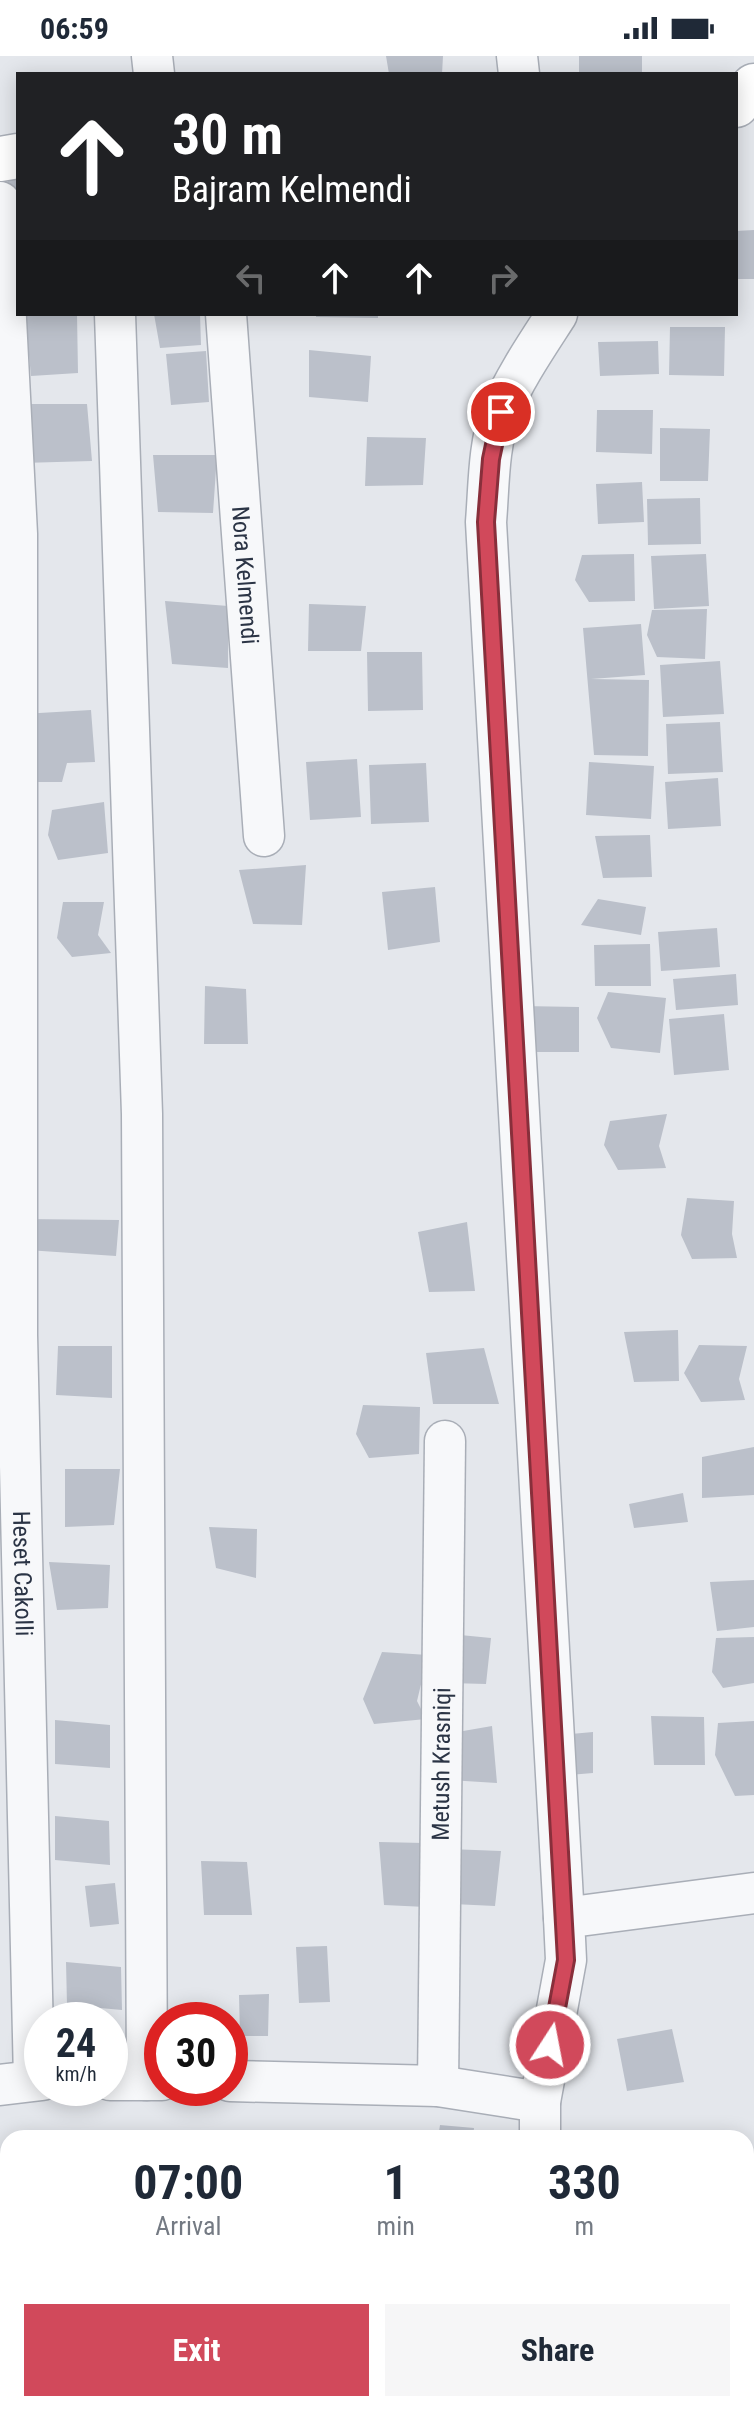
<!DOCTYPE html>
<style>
body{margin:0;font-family:"Roboto Condensed",sans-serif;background:#f6f6f7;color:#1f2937;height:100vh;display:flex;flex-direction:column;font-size:30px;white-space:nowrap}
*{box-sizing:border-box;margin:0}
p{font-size:26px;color:#747a83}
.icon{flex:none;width:44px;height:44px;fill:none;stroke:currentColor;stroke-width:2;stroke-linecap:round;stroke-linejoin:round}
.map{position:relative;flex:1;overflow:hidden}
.sheet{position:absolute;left:0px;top:2074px;width:754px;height:282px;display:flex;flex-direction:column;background:#fff;border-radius:24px 24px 0 0;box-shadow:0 4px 20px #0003}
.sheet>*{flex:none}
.hud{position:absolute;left:16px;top:16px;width:722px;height:244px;border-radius:0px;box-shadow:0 4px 20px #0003;background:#202124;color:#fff;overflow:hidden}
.speed{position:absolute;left:24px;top:1946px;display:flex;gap:16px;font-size:40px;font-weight:700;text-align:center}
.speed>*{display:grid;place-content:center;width:104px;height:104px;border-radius:50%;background:#fff;box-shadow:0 4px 20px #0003;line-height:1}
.speed small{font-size:20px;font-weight:400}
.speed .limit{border:12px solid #d22;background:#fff;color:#111}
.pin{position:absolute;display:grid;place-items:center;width:68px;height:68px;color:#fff;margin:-34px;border:4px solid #fff;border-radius:50%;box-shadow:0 2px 8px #0007}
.me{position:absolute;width:88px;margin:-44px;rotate:11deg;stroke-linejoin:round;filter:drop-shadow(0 0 6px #0008)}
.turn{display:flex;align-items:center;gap:28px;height:168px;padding:0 24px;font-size:36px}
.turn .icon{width:104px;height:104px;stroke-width:2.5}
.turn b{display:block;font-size:56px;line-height:68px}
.lanes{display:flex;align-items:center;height:76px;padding:0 24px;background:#0003;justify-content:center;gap:40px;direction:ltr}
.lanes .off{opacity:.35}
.eta{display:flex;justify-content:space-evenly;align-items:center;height:136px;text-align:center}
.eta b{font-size:48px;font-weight:700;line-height:56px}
.action{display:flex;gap:16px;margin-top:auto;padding:16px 24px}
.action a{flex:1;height:92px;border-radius:0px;background:#d1495b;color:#fff;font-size:32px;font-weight:700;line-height:92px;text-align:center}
.action a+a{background:#f6f6f7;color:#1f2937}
.status{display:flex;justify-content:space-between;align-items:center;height:56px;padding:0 40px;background:#fff;direction:ltr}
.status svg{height:22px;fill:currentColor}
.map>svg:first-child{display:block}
</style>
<div class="status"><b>06:59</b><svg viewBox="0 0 49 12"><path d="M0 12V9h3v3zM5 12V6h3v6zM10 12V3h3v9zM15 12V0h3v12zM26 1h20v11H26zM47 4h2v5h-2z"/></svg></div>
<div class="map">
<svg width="754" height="2355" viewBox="0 0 754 2355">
<rect width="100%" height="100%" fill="#e4e7ec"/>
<path fill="#bbc0ca" d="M 386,0 L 443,0 L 442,18 L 389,18 Z
M 579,0 L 642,0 L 642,18 L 579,18 Z
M 18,114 L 18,176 L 11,176 L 7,115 Z
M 754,174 L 754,223 L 736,223 L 736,175 Z
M 25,258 L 77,258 L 78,317 L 31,320 Z
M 154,258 L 200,258 L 201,289 L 160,292 Z
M 316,258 L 378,258 L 378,262 L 316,261 Z
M 670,271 L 725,271 L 724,320 L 669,319 Z
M 658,285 L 659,318 L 600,320 L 598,286 Z
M 309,294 L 371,300 L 368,346 L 309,341 Z
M 206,295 L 209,346 L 171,349 L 166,298 Z
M 24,348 L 87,348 L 92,405 L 22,407 Z
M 597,354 L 653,354 L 652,398 L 596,396 Z
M 660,372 L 710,373 L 708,425 L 660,425 Z
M 367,381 L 426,382 L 423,429 L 365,430 Z
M 153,399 L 217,399 L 213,457 L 158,456 Z
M 642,426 L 644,466 L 598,468 L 596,428 Z
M 700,442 L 701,488 L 648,489 L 647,443 Z
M 634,498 L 635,545 L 589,546 L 575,524 L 582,499 Z
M 706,498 L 709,550 L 654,553 L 651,500 Z
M 165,545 L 228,550 L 228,612 L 172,608 Z
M 309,548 L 366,550 L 361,595 L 308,595 Z
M 707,553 L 705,603 L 657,601 L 647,579 L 652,554 Z
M 641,568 L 645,619 L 591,623 L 649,624 L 648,700 L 594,699 L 583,572 Z
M 367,596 L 422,596 L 423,654 L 368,655 Z
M 720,605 L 724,658 L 663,661 L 660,609 Z
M 91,654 L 95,706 L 67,707 L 62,726 L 25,726 L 22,658 Z
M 720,666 L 723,716 L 668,718 L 666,668 Z
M 357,703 L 361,761 L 310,764 L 306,706 Z
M 589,706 L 654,710 L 651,763 L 586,759 Z
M 426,707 L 429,766 L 371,768 L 369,709 Z
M 718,722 L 721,770 L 668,773 L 665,726 Z
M 104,746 L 108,797 L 58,804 L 48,779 L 52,754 Z
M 650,779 L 652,821 L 603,822 L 595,780 Z
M 306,809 L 302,869 L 253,868 L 239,814 Z
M 435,831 L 440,886 L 388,894 L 382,836 Z
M 598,843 L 646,851 L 641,879 L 581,869 Z
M 63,846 L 104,846 L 98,879 L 111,897 L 72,901 L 57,882 Z
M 717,872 L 720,911 L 661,915 L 658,876 Z
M 650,888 L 651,930 L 595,930 L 594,889 Z
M 736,918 L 738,949 L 676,954 L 673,923 Z
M 205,930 L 246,933 L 248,988 L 204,988 Z
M 608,936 L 666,942 L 660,997 L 611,992 L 597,962 Z
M 522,950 L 579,951 L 579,996 L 522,996 Z
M 724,958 L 729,1014 L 674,1019 L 669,963 Z
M 667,1058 L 659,1090 L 666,1112 L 618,1114 L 604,1089 L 610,1065 Z
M 687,1142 L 734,1145 L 732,1178 L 737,1202 L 692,1203 L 681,1179 Z
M 24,1163 L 119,1164 L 116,1200 L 27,1194 Z
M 467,1166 L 475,1235 L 429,1236 L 418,1176 Z
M 678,1274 L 679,1325 L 634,1326 L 624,1276 Z
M 699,1289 L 747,1290 L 739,1323 L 745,1344 L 701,1346 L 684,1317 Z
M 58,1290 L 112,1290 L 112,1342 L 56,1339 Z
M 484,1292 L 499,1348 L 433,1348 L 426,1297 Z
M 363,1349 L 420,1351 L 419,1398 L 369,1402 L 356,1378 Z
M 754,1391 L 754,1439 L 702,1442 L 702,1401 Z
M 65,1413 L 120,1413 L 114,1469 L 65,1471 Z
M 683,1437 L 688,1466 L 634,1472 L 629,1448 Z
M 209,1471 L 257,1473 L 256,1522 L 216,1512 Z
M 49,1506 L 110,1509 L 108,1552 L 57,1554 Z
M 754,1524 L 754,1571 L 717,1575 L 710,1526 Z
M 450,1578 L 491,1582 L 486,1628 L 449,1627 Z
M 754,1581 L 754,1627 L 723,1632 L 712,1616 L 716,1582 Z
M 382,1596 L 428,1599 L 417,1645 L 426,1663 L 374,1668 L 363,1643 Z
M 651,1660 L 704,1661 L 705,1709 L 654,1709 Z
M 55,1664 L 110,1669 L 110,1712 L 55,1708 Z
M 754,1665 L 754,1739 L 735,1740 L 715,1699 L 718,1667 Z
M 492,1670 L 497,1727 L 449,1724 L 446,1678 Z
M 593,1676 L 593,1717 L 569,1719 L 560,1679 Z
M 55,1760 L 109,1765 L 110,1809 L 55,1804 Z
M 379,1786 L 424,1787 L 426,1851 L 384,1849 Z
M 449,1793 L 501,1795 L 495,1850 L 453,1848 Z
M 201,1805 L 247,1806 L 252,1859 L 204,1859 Z
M 115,1827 L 119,1868 L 90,1871 L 85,1830 Z
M 327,1890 L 330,1946 L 299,1947 L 296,1891 Z
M 66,1906 L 121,1911 L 122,1954 L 67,1949 Z
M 269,1938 L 268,1980 L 240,1980 L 239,1939 Z
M 672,1973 L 684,2026 L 627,2035 L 617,1983 Z
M 440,2069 L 474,2072 L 473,2082 L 438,2082 Z
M 460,2348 L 499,2348 L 500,2355 L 461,2355 Z
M 670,2348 L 715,2348 L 716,2355 L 670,2355 Z"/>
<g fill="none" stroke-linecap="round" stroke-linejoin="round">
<defs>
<g id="street">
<path d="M 152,0 L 154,18"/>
<path d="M 517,0 L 519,18"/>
<path id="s1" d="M 0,146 L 17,478 L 17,1279 L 34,2024"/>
<path d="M 115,258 L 142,1058 L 147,2024"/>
<path id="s2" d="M 226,258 L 264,780"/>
<path d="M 557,258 C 539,286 513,324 501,355 C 488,390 489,430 486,466 L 564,1862"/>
<path d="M 110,2024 L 162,2024"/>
<path d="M 230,2025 L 438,2030 L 540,2046"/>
<path d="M 0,2029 L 42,2024"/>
<path id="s3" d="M 438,2030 L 445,1385"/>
<path d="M 540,2082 L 540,2046 L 566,1904 L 564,1862 L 754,1837"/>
<path d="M 563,2348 L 564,2355"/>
</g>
<path id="secondary" d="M 736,49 L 754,30
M 0,103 L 18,100"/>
</defs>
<use href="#street" stroke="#a9aeb7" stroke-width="43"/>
<use href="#secondary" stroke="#a9aeb7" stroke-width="47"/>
<use href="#street" stroke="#f7f8fa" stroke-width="40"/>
<use href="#secondary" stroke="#fff" stroke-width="44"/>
</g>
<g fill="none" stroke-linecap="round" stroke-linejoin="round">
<defs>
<path id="route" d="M 501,356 L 491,403 L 486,466 L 566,1904 L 550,1989"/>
</defs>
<use href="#route" stroke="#882f3b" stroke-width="20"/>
<use href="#route" stroke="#d1495b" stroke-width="14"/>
</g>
<g text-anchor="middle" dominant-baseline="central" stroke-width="7" stroke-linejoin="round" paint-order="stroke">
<g font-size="24" fill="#2b3445" stroke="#f4f6f9">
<text stroke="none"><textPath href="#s2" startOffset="262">Nora Kelmendi</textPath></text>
<text stroke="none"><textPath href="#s1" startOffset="1372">Heset Cakolli</textPath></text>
<text stroke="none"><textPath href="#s3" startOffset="322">Metush Krasniqi</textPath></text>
</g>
</g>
</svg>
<div class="speed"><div>24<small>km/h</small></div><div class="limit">30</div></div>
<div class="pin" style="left:501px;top:356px;background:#d93025"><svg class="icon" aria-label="arrive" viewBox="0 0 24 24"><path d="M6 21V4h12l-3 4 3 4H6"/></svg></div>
<svg class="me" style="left:550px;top:1989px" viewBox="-20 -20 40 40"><circle r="17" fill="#d1495b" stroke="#fff" stroke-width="3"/><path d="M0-11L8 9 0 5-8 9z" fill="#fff"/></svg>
<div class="hud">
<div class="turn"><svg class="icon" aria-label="ahead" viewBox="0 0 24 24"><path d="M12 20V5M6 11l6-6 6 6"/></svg><div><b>30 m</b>Bajram Kelmendi</div></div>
<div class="lanes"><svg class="icon off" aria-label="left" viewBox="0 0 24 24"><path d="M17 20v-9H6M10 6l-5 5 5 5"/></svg><svg class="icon" aria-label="ahead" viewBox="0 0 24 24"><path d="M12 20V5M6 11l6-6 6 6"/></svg><svg class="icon" aria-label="ahead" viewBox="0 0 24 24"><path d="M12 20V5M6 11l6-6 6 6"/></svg><svg class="icon off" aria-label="right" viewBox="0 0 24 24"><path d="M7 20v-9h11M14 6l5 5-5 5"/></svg></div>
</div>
<section class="sheet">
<div class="eta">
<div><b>07:00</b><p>Arrival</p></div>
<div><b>1</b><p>min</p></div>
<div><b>330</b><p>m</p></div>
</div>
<div class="action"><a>Exit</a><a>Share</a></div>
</section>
</div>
